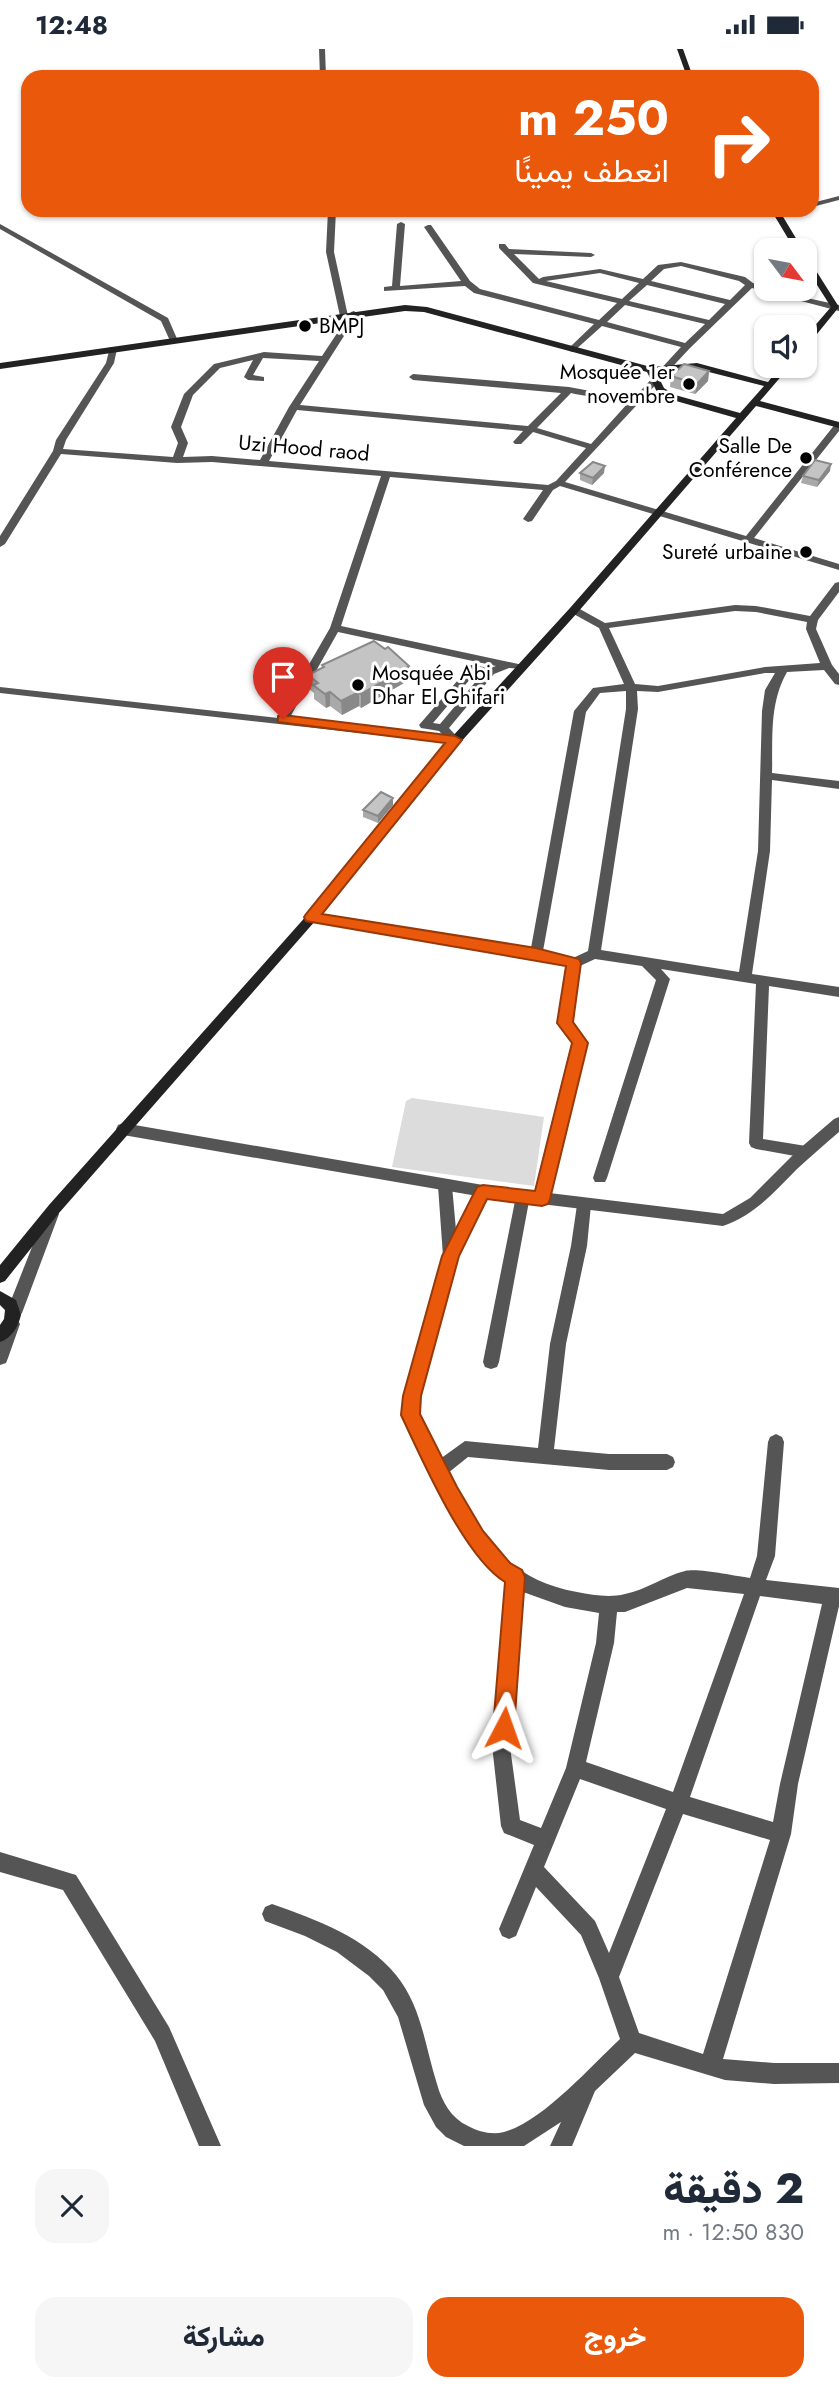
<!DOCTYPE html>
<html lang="ar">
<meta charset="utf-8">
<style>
body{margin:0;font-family:Jost,Vazirmatn,sans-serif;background:#f6f6f7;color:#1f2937;direction:rtl;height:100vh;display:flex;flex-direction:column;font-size:26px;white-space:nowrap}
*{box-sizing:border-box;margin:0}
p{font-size:23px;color:#747a83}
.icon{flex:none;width:38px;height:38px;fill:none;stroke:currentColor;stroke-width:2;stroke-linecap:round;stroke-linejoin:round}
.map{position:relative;height:2097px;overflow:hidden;direction:ltr}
.sheet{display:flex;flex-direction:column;background:#fff;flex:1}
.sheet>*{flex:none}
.guide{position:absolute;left:21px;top:21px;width:798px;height:147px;border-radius:21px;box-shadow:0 2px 5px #0004;direction:rtl;background:#ea580c;color:#fff;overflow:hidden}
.needle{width:46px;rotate:122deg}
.fabs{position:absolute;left:754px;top:189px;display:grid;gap:14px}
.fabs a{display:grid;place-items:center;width:63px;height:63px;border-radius:14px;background:#fff;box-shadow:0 2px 5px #0004;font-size:35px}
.pin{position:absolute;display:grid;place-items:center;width:60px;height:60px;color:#fff;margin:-72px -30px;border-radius:50% 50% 50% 0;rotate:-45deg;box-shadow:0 0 7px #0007}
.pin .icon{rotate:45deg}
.me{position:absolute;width:77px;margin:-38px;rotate:4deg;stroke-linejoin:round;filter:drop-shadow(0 0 5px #0008)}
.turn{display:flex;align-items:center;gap:24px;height:147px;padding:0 35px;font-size:32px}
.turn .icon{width:91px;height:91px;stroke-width:2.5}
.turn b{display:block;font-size:49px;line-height:60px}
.round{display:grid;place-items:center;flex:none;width:74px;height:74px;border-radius:21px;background:#f6f6f7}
.summary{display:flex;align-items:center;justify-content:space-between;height:119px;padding:0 35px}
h1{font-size:42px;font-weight:800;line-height:52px}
.primary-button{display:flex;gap:14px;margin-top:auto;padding:14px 35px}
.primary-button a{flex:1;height:80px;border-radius:21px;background:#ea580c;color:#fff;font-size:28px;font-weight:800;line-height:80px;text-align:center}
.primary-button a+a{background:#f6f6f7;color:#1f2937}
.status{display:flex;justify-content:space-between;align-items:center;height:49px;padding:0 35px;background:#fff;direction:ltr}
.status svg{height:19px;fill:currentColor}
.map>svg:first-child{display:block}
</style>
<div class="status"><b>12:48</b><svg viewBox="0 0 49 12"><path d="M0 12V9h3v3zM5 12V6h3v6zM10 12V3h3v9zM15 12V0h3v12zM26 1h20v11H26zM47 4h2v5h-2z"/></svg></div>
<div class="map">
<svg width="839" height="2097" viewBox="0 0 839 2097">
<rect width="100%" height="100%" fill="#fff"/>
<path fill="#dcdcdc" d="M 412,1049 L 544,1068 L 534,1137 L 392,1118 L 406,1052 Z"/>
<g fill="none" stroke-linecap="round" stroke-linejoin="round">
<path fill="#555" fill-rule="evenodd" d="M 319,0 L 325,0 L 326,28 L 320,28 Z
M 839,147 L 839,151 L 812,158 L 812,154 Z
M 328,161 L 336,161 L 334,203 L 348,267 L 344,270 L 340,267 L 326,203 Z
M 785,161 L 797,161 L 777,168 L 773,166 Z
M 401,173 L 405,175 L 400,237 L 461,232 L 424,178 L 428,176 L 431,176 L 470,232 L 480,240 L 599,271 L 617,254 L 533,234 L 499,199 L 499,195 L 505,195 L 509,200 L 591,204 L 595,206 L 591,208 L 514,205 L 539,230 L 543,228 L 600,220 L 643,230 L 658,216 L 681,213 L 745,228 L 753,234 L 766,238 L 766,240 L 839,256 L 839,262 L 752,239 L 690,299 L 565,433 L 746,487 L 836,374 L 839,373 L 839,382 L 754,489 L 839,515 L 839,521 L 560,437 L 553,441 L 532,472 L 528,473 L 523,470 L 543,441 L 390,428 L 341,577 L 523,616 L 523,620 L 509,619 L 494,625 L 449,679 L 461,692 L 459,695 L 0,644 L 0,638 L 278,669 L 330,579 L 381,427 L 212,413 L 177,414 L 61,405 L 5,495 L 0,498 L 0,487 L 53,402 L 56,391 L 106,314 L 110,298 L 117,300 L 114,314 L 66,391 L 63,400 L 173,408 L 178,394 L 171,378 L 184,345 L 214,315 L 264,303 L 322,307 L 351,263 L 354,262 L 358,265 L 300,356 L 528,377 L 561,344 L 413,331 L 409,328 L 413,325 L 569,338 L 633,350 L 681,298 L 602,277 L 573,303 L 570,302 L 570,298 L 594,275 L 474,244 L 465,237 L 384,242 L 384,238 L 392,237 L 397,175 ZM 681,217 L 739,232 L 745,236 L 730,251 L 651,232 L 664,220 ZM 600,224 L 639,234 L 622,250 L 546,232 ZM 647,236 L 725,255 L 709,271 L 629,252 ZM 625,256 L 705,275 L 685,294 L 607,273 ZM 263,309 L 319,312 L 289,358 L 260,411 L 212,407 L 183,408 L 188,394 L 181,378 L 193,346 L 220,319 L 253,311 L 244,328 L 248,331 L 264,332 L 264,328 L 253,326 ZM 571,344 L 575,345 L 628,354 L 591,395 L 537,379 ZM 297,361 L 523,382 L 513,393 L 515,395 L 521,395 L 533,383 L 586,399 L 556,432 L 548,436 L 269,412 ZM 338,583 L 496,617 L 490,619 L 471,616 L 419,676 L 421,679 L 439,682 L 444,687 L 289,670 ZM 477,622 L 483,624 L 440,675 L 433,674 Z
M 0,175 L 168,269 L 178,292 L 171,294 L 161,272 L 0,180 Z
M 839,533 L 839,543 L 818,571 L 816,580 L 832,616 L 839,625 L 839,636 L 835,635 L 824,621 L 787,623 C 769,655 773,688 772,724 L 839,732 L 839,740 L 772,731 L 770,802 L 752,925 L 839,938 L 839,948 L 769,937 L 763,1090 L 806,1097 L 811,1099 L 813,1103 L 811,1107 L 806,1109 L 756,1100 L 751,1098 L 749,1094 L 756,935 L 661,920 L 670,930 L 607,1129 L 605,1133 L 595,1133 L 593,1129 L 656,931 L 642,917 L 595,910 L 580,917 L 572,973 L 587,994 L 549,1150 L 547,1154 L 542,1156 L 537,1154 L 535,1150 L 573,995 L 558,974 L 567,917 L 536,910 L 312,873 L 306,868 L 312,863 L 531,899 L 574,662 L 593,639 L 624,635 L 599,579 L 570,563 L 570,559 L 578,559 L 605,574 L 735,556 L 756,557 L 810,567 L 835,534 ZM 735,562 L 756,563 L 807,573 L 806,580 L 820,614 L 765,618 L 658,637 L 635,635 L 609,579 ZM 765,624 L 775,624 L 765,641 L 762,662 L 758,802 L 739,923 L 601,901 L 638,660 L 637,642 L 658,643 ZM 626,642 L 626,660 L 588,902 L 573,909 L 543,902 L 586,663 L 600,644 Z
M 445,1131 L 450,1133 L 452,1137 L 456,1181 L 478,1138 L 483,1136 L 488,1138 L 490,1142 L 459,1207 L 420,1347 L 418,1366 L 440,1410 L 465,1392 L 538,1399 L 550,1295 L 571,1197 L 577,1156 L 579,1152 L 584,1150 L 589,1152 L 591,1156 L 587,1197 L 566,1295 L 554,1400 L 609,1405 L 667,1405 L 673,1408 L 675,1413 L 673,1418 L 667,1421 L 609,1421 L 468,1408 L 448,1424 C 483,1484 502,1529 577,1543 C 593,1546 609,1549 625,1545 C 646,1541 664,1527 685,1522 C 699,1519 734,1527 750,1529 L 757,1507 L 768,1393 L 770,1388 L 776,1385 L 782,1388 L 784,1393 L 775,1507 L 766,1531 L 839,1539 L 839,1557 L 798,1735 L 791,1785 L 723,2010 L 774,2014 L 839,2014 L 839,2034 L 774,2035 L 725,2031 L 635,2004 L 595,2042 L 572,2097 L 550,2097 L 561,2073 L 524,2097 L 464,2097 L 446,2088 L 436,2078 L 424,2056 L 398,1968 L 383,1941 L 369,1927 L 337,1903 L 305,1887 L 265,1872 L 262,1865 L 265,1858 L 272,1855 C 317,1871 365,1888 396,1926 C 422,1958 425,1998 437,2035 C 442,2053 451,2069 468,2077 C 479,2083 492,2086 504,2083 C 542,2073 591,2017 620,1990 L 599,1929 L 581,1886 L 536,1838 L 516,1887 L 509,1890 L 502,1887 L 499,1880 L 534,1796 L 504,1784 L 501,1777 L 493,1705 L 506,1532 L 498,1527 L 470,1495 L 432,1428 L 402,1366 L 404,1347 L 443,1207 L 438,1137 L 440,1133 ZM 687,1539 L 744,1545 L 673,1743 L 586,1713 L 614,1594 L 617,1563 L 625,1563 ZM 523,1543 L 565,1558 L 599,1564 L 596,1594 L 566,1719 L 541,1779 L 520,1771 L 511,1705 ZM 760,1547 L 822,1555 L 780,1735 L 773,1773 L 690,1748 ZM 580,1730 L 666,1760 L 609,1904 L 595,1872 L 544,1818 ZM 683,1765 L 770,1791 L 703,2005 L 639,1984 L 619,1928 Z
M 523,1141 L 528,1143 L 530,1147 L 499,1313 L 497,1318 L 491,1320 L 485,1318 L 483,1313 L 516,1147 L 518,1143 Z
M 0,1803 L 76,1826 L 169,1978 L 221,2097 L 199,2097 L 155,1992 L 63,1841 L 0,1823 Z"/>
<path fill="#555" fill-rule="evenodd" d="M 839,1068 L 839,1083 C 825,1095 811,1107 797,1120 C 774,1143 755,1166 723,1177 L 483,1148 L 123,1086 L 118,1084 L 116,1080 L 118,1076 L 123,1074 L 483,1136 L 723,1165 L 750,1149 L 798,1101 L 834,1070 Z
M 52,1159 L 57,1161 L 59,1165 L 22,1264 L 17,1270 L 20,1275 L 8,1309 L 6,1314 L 0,1316 L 0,1287 L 6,1270 L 9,1269 L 6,1264 L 45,1165 L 47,1161 Z"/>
<path fill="#222" fill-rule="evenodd" d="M 677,0 L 683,0 L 693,28 L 687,28 Z
M 771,161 L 779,161 L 803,201 L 795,201 Z
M 805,209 L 808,209 L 839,258 L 808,296 L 805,297 L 805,288 L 831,258 L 805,217 Z
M 405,256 L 427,258 L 651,318 L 697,314 L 768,333 L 781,317 L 790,317 L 760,352 L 839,373 L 839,379 L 756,357 L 578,563 L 459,695 L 316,871 L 59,1164 L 5,1232 L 0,1234 L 0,1216 L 49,1156 L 308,865 L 451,689 L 570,559 L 736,369 L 669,350 L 657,343 L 647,323 L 424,263 L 405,262 L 0,320 L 0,314 ZM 697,320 L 764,337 L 740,364 L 675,346 L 664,339 L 656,323 Z
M 0,1242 L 16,1251 L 21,1266 C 18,1278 12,1289 0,1293 L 0,1276 L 4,1270 L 5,1261 L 0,1256 Z"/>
</g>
<path fill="#a9a9a9" d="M 709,322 L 708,332 L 695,345 L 670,338 L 671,327 Z
M 830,422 L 817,438 L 801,434 L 803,427 Z
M 580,424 L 604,424 L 592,436 L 580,431 Z
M 322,616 L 409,617 L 409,631 L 361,659 L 359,657 L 342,666 L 330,657 L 326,659 L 314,650 L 314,644 L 309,640 L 308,626 L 322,619 Z
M 393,756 L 378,774 L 363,768 L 363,761 Z"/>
<path fill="#898989" d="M 709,322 L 708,332 L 695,345 L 697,335 Z
M 831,415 L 830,422 L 817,438 L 819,431 Z
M 605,417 L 604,424 L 592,436 L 593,429 Z
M 409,617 L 409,631 L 361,659 L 361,645 Z
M 330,643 L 330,657 L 326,659 L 325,645 Z
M 359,643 L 359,657 L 342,666 L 341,652 Z
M 393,749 L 393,756 L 378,774 L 378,767 Z"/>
<path fill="#c4c4c4" stroke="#898989" stroke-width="2" d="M 684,315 L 709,322 L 697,335 L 671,327 Z
M 815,411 L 831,415 L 819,431 L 803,427 Z
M 593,413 L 605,417 L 593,429 L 580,424 Z
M 374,592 L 385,600 L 388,598 L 409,617 L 361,645 L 359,643 L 341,652 L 330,643 L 325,645 L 313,636 L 318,634 L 308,626 L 324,618 L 322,616 Z
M 381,743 L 393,749 L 378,767 L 363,761 Z"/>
<path fill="#ea580c" stroke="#983908" stroke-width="2" d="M 283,666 L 455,687 L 462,691 L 322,865 L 536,899 L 579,910 L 581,914 L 573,973 L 588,994 L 550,1150 L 548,1155 L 542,1157 L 487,1150 L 459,1207 L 421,1347 L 420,1365 L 457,1438 L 483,1482 L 510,1514 L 522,1521 L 525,1528 L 514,1679 L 511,1687 L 504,1690 L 496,1687 L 493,1679 L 505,1533 C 464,1508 422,1410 401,1366 L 403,1347 L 442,1207 L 477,1138 L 483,1136 L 535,1142 L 572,994 L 557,974 L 566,917 L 306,872 L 304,868 L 306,865 L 445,694 L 278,673 L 278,667 Z"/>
<g fill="#000" stroke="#fff" stroke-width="2.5">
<circle cx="305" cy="277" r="7"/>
<circle cx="689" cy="335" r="7"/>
<circle cx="806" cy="409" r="7"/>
<circle cx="806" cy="503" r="7"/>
<circle cx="358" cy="636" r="7"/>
</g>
<g text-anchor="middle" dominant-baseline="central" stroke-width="6" stroke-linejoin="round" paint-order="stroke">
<g font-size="21" fill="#000" stroke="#fff" text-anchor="end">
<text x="319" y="277" text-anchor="start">BMPJ</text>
<text x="675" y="323">Mosquée 1er<tspan x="675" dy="24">novembre</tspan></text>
<text x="792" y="397">Salle De<tspan x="792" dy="24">Conférence</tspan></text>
<text x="792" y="503">Sureté urbaine</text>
<text x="372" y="624" text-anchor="start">Mosquée Abi<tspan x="372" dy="24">Dhar El Ghifari</tspan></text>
</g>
<g font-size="21" fill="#000" stroke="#fff">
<text transform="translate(304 399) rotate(5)">Uzi Hood raod</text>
</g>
</g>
</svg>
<div class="fabs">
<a><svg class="needle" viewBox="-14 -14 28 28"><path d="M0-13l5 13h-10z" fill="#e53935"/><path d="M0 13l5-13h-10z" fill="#747a83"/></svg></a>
<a><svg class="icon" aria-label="sound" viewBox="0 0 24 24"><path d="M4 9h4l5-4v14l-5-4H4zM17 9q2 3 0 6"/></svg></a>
</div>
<div class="pin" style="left:283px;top:670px;background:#d93025"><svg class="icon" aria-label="arrive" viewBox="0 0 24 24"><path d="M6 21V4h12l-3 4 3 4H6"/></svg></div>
<svg class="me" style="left:504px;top:1679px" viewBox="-20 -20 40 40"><path d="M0-17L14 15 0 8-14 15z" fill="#ea580c" stroke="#fff" stroke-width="4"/></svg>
<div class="guide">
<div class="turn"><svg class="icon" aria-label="right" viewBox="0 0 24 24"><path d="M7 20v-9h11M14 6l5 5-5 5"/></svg><div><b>250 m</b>انعطف يمينًا</div></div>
</div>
</div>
<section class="sheet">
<div class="summary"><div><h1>2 دقيقة</h1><p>830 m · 12:50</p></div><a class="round"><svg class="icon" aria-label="close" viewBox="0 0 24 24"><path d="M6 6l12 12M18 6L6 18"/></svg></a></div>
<div class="primary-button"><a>خروج</a><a>مشاركة</a></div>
</section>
